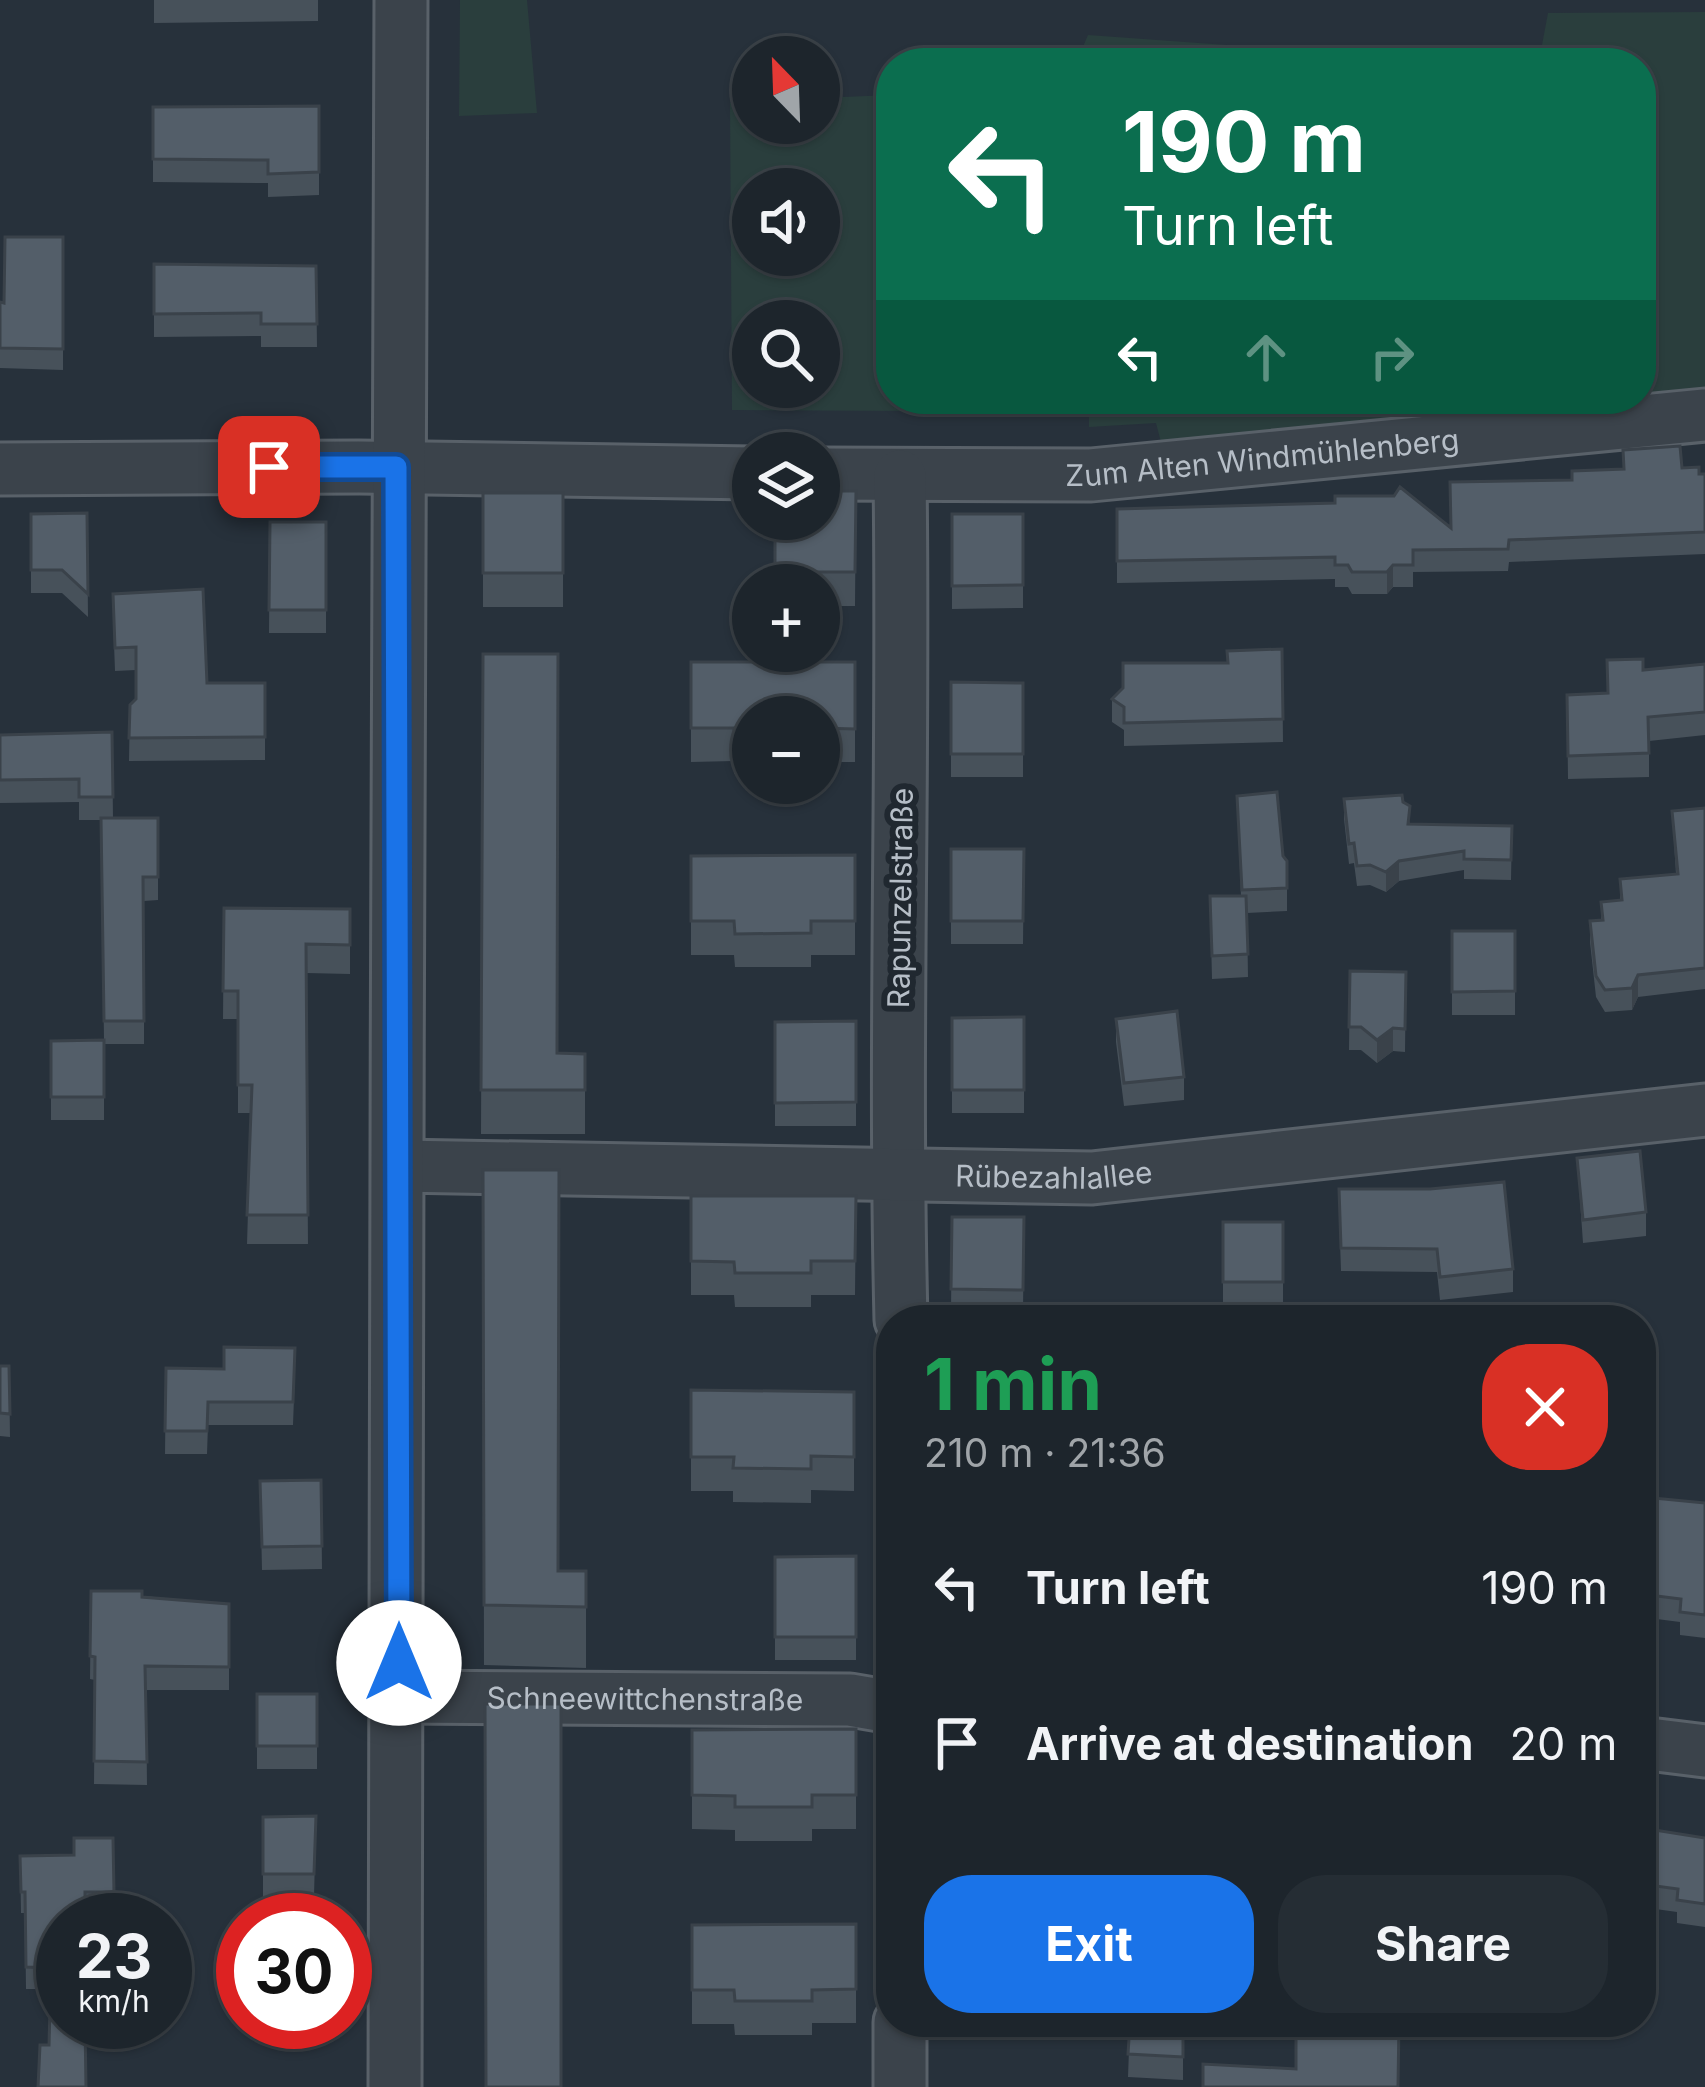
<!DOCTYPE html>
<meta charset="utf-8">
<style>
body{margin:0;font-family:Inter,sans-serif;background:#252d34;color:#f1f3f6;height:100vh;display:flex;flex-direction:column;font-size:45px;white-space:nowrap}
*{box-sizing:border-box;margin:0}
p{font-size:39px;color:#a0a5a9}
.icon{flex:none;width:66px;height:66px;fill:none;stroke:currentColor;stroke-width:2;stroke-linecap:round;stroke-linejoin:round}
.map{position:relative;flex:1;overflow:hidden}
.panel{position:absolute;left:876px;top:1305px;width:780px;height:732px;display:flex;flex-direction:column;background:#1d252c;border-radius:48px;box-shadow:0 3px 9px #0004,0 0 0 3px #3b4248}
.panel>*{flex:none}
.guide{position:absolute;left:876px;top:48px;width:780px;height:366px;border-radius:48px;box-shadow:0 3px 9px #0004,0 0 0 3px #3b4248;background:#0b6e4f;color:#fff;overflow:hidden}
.needle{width:78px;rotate:337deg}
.controls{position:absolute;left:732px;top:36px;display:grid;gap:24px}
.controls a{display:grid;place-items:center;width:108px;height:108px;border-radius:50%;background:#1d252c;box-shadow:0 3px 9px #0004,0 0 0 3px #3b4248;font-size:60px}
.speed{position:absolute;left:36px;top:1893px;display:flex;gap:24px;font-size:60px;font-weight:700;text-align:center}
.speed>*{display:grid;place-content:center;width:156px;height:156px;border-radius:50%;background:#1d252c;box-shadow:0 3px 9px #0004,0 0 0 3px #3b4248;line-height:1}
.speed small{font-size:30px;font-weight:400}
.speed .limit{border:18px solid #d22;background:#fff;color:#111}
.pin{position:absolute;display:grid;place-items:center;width:102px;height:102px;color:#fff;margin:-51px;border-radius:24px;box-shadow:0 6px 18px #0006}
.me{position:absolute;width:132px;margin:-66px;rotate:0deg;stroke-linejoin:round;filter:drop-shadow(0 0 9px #0008)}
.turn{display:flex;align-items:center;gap:42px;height:252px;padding:0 48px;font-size:54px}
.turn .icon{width:156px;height:156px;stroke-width:2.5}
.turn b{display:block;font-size:84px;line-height:102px}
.lanes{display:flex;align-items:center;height:114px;padding:0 48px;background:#0003;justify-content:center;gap:60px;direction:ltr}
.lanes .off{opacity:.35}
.round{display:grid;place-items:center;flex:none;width:126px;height:126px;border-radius:48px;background:#252d34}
.head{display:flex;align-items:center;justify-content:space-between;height:204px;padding:0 48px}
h1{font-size:72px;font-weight:700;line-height:90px;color:#1e9e55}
.cta{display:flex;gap:24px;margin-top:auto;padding:24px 48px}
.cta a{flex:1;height:138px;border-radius:48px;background:#1a73e8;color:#fff;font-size:48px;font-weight:700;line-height:138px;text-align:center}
.cta a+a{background:#252d34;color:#f1f3f6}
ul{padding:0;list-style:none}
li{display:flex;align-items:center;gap:36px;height:156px;padding:0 48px}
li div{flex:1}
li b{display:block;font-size:45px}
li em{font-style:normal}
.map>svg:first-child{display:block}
</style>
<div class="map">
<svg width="1705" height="2087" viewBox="0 0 1705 2087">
<rect width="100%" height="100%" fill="#27313b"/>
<path fill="#2a3e3d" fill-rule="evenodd" d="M 460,0 L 527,0 L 537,113 L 459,116 Z
M 1705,12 L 1705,406 L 1163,450 L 1156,423 L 1089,427 L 1089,412 L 732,410 L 730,103 L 753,102 L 753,123 L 819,123 L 819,98 L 891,95 L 891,399 L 1641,399 L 1641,63 L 1076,63 L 1088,35 L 1268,48 L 1542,45 L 1548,13 ZM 753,189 L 819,189 L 819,255 L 753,255 ZM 753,321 L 819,321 L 819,387 L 753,387 Z"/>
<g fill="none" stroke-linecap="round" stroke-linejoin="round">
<defs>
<g id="minor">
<path d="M 0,469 L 359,467 L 753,473"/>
<path id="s1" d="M 819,474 L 1091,475 L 1705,415"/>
<path d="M 900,476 C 904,757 894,1039 901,1320"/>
<path id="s2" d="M 400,1166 L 1092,1178 L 1705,1110"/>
<path id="s3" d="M 399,1697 L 850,1700 L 891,1707"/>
<path d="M 1641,1743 L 1705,1751"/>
<path d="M 900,2022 L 900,2087"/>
<path d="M 395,2087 C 400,1391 394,696 401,0"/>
</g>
</defs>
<use href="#minor" stroke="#596169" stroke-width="57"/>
<use href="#minor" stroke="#3b434b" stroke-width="51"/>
</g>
<path fill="#47515a" d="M 154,0 L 318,0 L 318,21 L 154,23 Z
M 319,106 L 319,195 L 268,197 L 268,183 L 153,182 L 153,107 Z
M 63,237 L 63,370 L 0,368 L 0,302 L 4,303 Z
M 154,264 L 316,266 L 317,347 L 261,347 L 261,336 L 154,337 Z
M 1623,450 L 1699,474 L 1705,474 L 1705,554 L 1509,562 L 1508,571 L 1413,572 L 1413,587 L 1393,587 L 1387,594 L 1352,594 L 1348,587 L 1335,587 L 1335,579 L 1117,583 L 1117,509 L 1451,528 L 1572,480 L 1623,469 Z
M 856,491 L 855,606 L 819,606 L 819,585 L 775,585 L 775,519 Z
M 483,493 L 563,493 L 563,607 L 483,607 Z
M 87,513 L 88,617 L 62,593 L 31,593 L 31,514 Z
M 952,514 L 1023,514 L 1023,608 L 952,609 Z
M 270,522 L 326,522 L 326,633 L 269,633 Z
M 113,617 L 207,683 L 265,683 L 265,760 L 129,761 L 130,705 L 136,699 L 136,670 L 115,671 Z
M 1282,649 L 1283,742 L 1124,746 L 1124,730 L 1112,722 L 1112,699 L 1228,663 Z
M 483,654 L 557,1053 L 585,1054 L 585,1134 L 481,1134 Z
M 1607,660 L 1643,670 L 1705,664 L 1705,735 L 1649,741 L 1649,777 L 1568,779 L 1567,695 L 1607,693 Z
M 691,662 L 855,662 L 855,762 L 819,762 L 819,717 L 753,717 L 753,774 L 734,774 L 734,761 L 691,762 Z
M 951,682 L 1023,683 L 1023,777 L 951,777 Z
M 112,732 L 113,818 L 158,818 L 158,900 L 144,901 L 144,1044 L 104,1044 L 104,1120 L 51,1120 L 51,1041 L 104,1040 L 101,820 L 79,820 L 79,802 L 0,803 L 0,735 Z
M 1237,796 L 1287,861 L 1287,911 L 1247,913 L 1248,977 L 1212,979 L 1210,896 L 1241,896 Z
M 1344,799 L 1403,802 L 1410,824 L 1512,826 L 1511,880 L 1464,879 L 1464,870 L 1399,881 L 1386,892 L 1370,885 L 1357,886 L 1354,863 L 1349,864 L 1344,819 Z
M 1705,808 L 1705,989 L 1638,997 L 1632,1010 L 1605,1012 L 1596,997 L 1590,942 L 1590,921 L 1601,920 L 1601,902 L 1620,900 L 1620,879 L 1676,874 L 1672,811 Z
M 951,849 L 1024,849 L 1023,944 L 951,944 Z
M 855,855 L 855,955 L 811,955 L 811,967 L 735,967 L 734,955 L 691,955 L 691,856 Z
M 224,908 L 350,909 L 350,974 L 306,973 L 308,1244 L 247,1244 L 251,1113 L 238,1113 L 238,1019 L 223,1019 Z
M 1452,931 L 1515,931 L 1515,1015 L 1452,1015 Z
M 1350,971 L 1406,972 L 1405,1052 L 1393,1051 L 1377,1063 L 1361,1050 L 1349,1050 Z
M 1024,1017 L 1024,1113 L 952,1113 L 952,1018 Z
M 1116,1019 L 1184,1077 L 1184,1100 L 1124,1106 L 1116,1042 Z
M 856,1021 L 856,1126 L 775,1126 L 775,1022 Z
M 1577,1158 L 1646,1212 L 1646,1236 L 1583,1243 Z
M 483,1170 L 558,1571 L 586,1571 L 586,1668 L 484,1665 Z
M 691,1196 L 856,1196 L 855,1295 L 811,1295 L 811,1307 L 735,1307 L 734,1295 L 691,1295 Z
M 1339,1213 L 1513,1269 L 1513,1292 L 1440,1300 L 1437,1272 L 1341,1271 Z
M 952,1217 L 1024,1217 L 1023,1313 L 951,1312 Z
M 1223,1222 L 1283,1222 L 1283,1305 L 1223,1305 Z
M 0,1366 L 9,1366 L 10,1437 L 0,1436 Z
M 166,1368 L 295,1371 L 293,1425 L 208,1425 L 207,1454 L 165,1454 Z
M 691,1390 L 854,1392 L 854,1491 L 811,1490 L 811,1503 L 733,1502 L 733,1491 L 691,1491 Z
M 321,1480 L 322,1569 L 262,1570 L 260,1481 Z
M 1641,1491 L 1654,1499 L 1705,1503 L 1705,1638 L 1680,1635 L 1680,1622 L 1641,1617 Z
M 856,1556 L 856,1660 L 775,1660 L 775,1557 Z
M 91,1591 L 229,1604 L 229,1690 L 146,1690 L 147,1785 L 94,1784 L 95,1680 L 90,1679 Z
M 257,1694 L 317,1694 L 317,1769 L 257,1769 Z
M 856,1729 L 856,1829 L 812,1829 L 812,1841 L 735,1841 L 735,1830 L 692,1829 L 692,1730 Z
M 1641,1799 L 1644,1829 L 1705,1838 L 1705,1927 L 1677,1923 L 1677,1912 L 1641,1907 Z
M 316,1816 L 314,1897 L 263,1897 L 263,1817 Z
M 113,1838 L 114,1914 L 85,1914 L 49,2045 L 51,1989 L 26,1989 L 25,1913 L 21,1913 L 20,1856 L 74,1855 Z
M 856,1924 L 856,2023 L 812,2023 L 812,2035 L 735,2035 L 734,2024 L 692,2024 L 692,1925 Z
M 1130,2022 L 1183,2022 L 1183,2080 L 1128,2077 Z"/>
<path fill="#3a424a" d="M 1393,565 L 1393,587 L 1387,594 L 1387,572 Z
M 1399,861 L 1399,881 L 1386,892 L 1386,872 Z
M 1638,975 L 1638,997 L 1632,1010 L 1632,988 Z
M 1393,1028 L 1393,1051 L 1377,1063 L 1377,1040 Z"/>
<path fill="#535e69" stroke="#3a424a" stroke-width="3" d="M 319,106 L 319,172 L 268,174 L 268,160 L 153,159 L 153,107 Z
M 5,237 L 63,237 L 63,349 L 0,348 L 0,302 L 4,303 Z
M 154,264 L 316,266 L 317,324 L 261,324 L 261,313 L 154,314 Z
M 1680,446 L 1682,468 L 1699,467 L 1699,474 L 1705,474 L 1705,532 L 1509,540 L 1508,549 L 1413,550 L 1413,565 L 1393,565 L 1387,572 L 1352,572 L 1348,565 L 1335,565 L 1335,557 L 1117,561 L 1117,509 L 1335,503 L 1335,496 L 1394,496 L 1400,487 L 1451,528 L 1450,482 L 1572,480 L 1572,471 L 1624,469 L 1623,450 Z
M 819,491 L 856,491 L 855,572 L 775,572 L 775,519 L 819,519 Z
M 483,493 L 563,493 L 563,573 L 483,573 Z
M 87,513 L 88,594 L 62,570 L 31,570 L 31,514 Z
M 952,514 L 1023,514 L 1023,585 L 952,586 Z
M 270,522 L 326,522 L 326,610 L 269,610 Z
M 203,589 L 207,683 L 265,683 L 265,737 L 129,738 L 130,705 L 136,699 L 136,647 L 115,648 L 113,594 Z
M 1282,649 L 1283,719 L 1124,723 L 1124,707 L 1112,699 L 1123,688 L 1123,663 L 1228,663 L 1227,651 Z
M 483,654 L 558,654 L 557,1053 L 585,1054 L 585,1090 L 481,1090 Z
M 1643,659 L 1643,670 L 1705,664 L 1705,712 L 1648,717 L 1649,753 L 1568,756 L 1567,695 L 1608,693 L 1607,660 Z
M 691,662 L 855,662 L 855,729 L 819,728 L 819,717 L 753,717 L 753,740 L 734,740 L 734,728 L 691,728 Z
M 951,682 L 1023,683 L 1023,754 L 951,754 Z
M 112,732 L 113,797 L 79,797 L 79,779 L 0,780 L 0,735 Z
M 1277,792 L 1283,856 L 1287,861 L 1287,888 L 1242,890 L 1237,796 Z
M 1402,795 L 1403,802 L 1410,806 L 1408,824 L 1512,826 L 1511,860 L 1464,859 L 1464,851 L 1399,861 L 1386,872 L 1370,865 L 1357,866 L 1354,843 L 1349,844 L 1344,799 Z
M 1705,808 L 1705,968 L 1638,975 L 1632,988 L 1605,990 L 1596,976 L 1590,921 L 1603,920 L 1601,902 L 1622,900 L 1620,879 L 1678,874 L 1672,811 Z
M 101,818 L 158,818 L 158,877 L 143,877 L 144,1021 L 104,1021 Z
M 951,849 L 1024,849 L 1023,921 L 951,921 Z
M 855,855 L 855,921 L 811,921 L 811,933 L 735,934 L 734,921 L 691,921 L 691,856 Z
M 1210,896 L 1246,896 L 1248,954 L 1212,956 Z
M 224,908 L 350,909 L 350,945 L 306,944 L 308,1215 L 247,1215 L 252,1085 L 238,1085 L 238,991 L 223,991 Z
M 1452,931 L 1515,931 L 1515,991 L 1452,992 Z
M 1350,971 L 1406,972 L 1405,1029 L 1393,1028 L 1377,1040 L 1361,1027 L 1349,1027 Z
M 1177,1011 L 1184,1077 L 1124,1083 L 1116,1019 Z
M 1024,1017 L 1024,1090 L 952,1090 L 952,1018 Z
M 856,1021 L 856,1102 L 775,1103 L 775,1022 Z
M 104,1040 L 104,1097 L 51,1097 L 51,1041 Z
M 1640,1151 L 1646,1212 L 1583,1220 L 1577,1158 Z
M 483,1170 L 559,1170 L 558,1571 L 586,1571 L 586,1607 L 484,1605 Z
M 1504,1182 L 1513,1269 L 1440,1277 L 1437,1249 L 1341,1248 L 1339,1189 L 1430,1189 Z
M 691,1196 L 856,1196 L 855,1261 L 811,1261 L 811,1273 L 735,1273 L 734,1262 L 691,1261 Z
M 952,1217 L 1024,1217 L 1023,1290 L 951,1289 Z
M 1223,1222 L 1283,1222 L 1283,1282 L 1223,1282 Z
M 224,1347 L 295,1348 L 293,1402 L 208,1402 L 207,1431 L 165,1431 L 166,1368 L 224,1369 Z
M 0,1366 L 9,1366 L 10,1414 L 0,1413 Z
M 691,1390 L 854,1392 L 854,1457 L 811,1456 L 811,1469 L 733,1468 L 734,1457 L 691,1457 Z
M 321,1480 L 322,1546 L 262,1547 L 260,1481 Z
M 1641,1491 L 1654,1493 L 1653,1498 L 1705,1503 L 1705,1615 L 1680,1612 L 1681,1599 L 1641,1594 Z
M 856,1556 L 856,1637 L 775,1637 L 775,1557 Z
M 91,1591 L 142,1591 L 142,1597 L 229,1604 L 229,1667 L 145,1666 L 147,1762 L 94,1761 L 95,1657 L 90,1656 Z
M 257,1694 L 317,1694 L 317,1746 L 257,1746 Z
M 485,1704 L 561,1704 L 561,2087 L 486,2087 Z
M 856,1729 L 856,1795 L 812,1795 L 812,1807 L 735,1807 L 735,1796 L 692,1795 L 692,1730 Z
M 1641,1799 L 1645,1799 L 1642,1828 L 1705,1838 L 1705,1904 L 1677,1900 L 1678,1889 L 1641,1884 Z
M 316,1816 L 314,1874 L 263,1874 L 263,1817 Z
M 74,1838 L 113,1838 L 114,1892 L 85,1892 L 85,1920 L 63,1920 L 63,2022 L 85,2022 L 86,2087 L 38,2087 L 40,2045 L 49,2045 L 51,1968 L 26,1967 L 25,1892 L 21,1892 L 20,1856 L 74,1855 Z
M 856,1924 L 856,1989 L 812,1990 L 812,2001 L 735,2001 L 734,1990 L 692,1990 L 692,1925 Z
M 1130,2022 L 1183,2022 L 1183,2057 L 1128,2054 Z
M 1296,2022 L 1399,2022 L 1398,2087 L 1203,2087 L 1203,2064 L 1296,2069 Z"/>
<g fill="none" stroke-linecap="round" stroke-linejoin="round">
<defs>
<path id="route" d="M 269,467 L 396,467 L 399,1663"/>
</defs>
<use href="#route" stroke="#114b97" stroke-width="30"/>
<use href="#route" stroke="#1a73e8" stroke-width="21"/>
</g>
<g text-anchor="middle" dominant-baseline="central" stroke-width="12" stroke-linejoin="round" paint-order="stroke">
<g font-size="30" fill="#b6bec7" stroke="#202830">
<text stroke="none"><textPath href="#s1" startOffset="444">Zum Alten Windmühlenberg</textPath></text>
<text transform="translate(900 898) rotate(-89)">Rapunzelstraße</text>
<text stroke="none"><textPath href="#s2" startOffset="654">Rübezahlallee</textPath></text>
<text stroke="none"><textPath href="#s3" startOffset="246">Schneewittchenstraße</textPath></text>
</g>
</g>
</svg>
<div class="controls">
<a><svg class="needle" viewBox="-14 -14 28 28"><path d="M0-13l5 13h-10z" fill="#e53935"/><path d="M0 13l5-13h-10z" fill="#a0a5a9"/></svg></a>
<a><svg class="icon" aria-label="sound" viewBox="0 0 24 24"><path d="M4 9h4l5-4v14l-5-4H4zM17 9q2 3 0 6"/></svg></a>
<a><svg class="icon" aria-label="search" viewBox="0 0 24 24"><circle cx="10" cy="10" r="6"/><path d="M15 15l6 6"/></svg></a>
<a><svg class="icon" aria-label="layers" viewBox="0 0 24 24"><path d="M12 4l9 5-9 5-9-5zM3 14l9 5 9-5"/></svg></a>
<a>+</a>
<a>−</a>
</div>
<div class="speed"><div>23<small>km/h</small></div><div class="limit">30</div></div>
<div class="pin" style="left:269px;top:467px;background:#d93025"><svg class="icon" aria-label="arrive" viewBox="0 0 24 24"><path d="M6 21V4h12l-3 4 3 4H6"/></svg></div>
<svg class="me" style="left:399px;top:1663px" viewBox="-20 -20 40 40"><circle r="19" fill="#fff"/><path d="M0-13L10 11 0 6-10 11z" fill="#1a73e8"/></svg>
<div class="guide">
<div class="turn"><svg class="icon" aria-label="left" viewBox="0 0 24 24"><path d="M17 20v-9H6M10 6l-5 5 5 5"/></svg><div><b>190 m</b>Turn left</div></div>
<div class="lanes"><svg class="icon" aria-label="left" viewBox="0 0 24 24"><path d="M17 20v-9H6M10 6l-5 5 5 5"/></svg><svg class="icon off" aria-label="ahead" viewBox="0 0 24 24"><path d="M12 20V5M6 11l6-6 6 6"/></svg><svg class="icon off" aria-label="right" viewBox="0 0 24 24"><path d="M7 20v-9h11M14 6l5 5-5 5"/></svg></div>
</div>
<section class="panel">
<div class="head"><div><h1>1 min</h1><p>210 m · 21:36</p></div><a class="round" style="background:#d93025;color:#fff"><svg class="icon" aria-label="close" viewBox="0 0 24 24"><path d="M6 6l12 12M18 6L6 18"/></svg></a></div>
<ul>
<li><svg class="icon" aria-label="left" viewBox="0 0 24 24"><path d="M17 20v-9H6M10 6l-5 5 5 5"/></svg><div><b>Turn left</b></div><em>190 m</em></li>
<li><svg class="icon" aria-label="arrive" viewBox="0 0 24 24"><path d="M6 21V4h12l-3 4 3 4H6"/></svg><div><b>Arrive at destination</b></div><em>20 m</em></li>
</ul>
<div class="cta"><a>Exit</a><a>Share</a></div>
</section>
</div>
